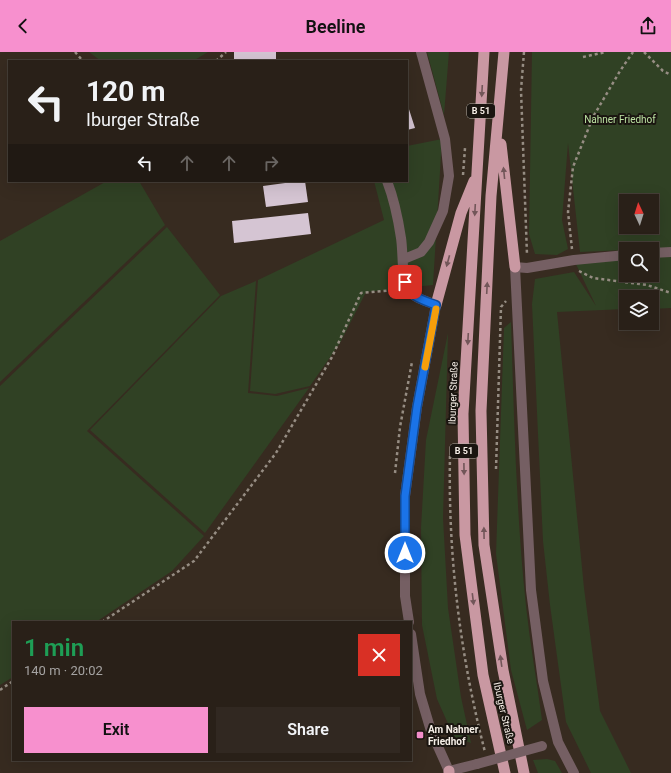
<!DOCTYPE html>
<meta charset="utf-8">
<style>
body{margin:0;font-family:Roboto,sans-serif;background:#312821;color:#f1f3f6;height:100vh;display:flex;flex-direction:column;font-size:15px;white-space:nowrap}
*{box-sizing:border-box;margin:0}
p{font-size:13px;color:#a5a3a2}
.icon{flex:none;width:22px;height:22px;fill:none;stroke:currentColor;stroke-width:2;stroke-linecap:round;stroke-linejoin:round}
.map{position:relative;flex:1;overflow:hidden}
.panel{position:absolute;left:12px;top:569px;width:400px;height:140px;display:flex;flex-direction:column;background:#292018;border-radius:0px;box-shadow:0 4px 16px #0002,0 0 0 1px #453e37}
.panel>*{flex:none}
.banner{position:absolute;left:8px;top:8px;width:400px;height:122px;border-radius:0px;box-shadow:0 4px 16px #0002,0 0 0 1px #453e37;background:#292018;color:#f1f3f6;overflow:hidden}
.needle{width:26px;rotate:356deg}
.buttons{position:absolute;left:619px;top:142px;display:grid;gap:8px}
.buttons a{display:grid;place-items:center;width:40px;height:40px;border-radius:0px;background:#292018;box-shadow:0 4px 16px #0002,0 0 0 1px #453e37;font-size:20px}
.pin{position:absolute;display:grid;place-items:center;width:34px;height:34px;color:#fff;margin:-17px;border-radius:8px;box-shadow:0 2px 6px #0006}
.me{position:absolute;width:44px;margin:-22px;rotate:0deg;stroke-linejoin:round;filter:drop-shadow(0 0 3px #0008)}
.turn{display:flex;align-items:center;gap:14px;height:84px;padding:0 12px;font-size:18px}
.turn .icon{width:52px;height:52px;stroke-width:2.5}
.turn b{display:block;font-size:28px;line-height:34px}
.lanes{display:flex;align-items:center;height:38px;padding:0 12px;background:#0003;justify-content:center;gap:20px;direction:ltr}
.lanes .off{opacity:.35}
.round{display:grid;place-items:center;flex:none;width:42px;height:42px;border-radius:0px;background:#312821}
.summary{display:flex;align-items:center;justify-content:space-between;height:68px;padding:0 12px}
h1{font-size:24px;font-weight:600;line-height:30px;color:#1e9e55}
.action{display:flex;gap:8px;margin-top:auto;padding:8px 12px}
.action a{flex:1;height:46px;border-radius:0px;background:#f790ce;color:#111;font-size:16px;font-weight:600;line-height:46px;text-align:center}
.action a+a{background:#312821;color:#f1f3f6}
header{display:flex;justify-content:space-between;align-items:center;height:52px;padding:0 12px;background:#f790ce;color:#111;font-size:18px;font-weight:600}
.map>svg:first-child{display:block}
</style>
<header><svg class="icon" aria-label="back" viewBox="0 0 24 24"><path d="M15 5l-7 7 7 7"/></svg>Beeline<svg class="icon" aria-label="share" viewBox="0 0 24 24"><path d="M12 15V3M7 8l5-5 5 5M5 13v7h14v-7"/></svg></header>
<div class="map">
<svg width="671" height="721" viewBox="0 0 671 721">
<rect width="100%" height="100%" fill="#372b20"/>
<path fill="#304124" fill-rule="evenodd" d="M 89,0 L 208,0 L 193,9 L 101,9 Z
M 427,0 L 449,0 L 444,63 Z
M 532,0 L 671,0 L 671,256 L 652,257 L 652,245 L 626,245 L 626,257 L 557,260 L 584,536 L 600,659 L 631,721 L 591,721 L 566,670 L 550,553 L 543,489 L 532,252 L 535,227 L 574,220 L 596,254 L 574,208 L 626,202 L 626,223 L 652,223 L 652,197 L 626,197 L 626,198 L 580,200 L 568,91 L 562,168 L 568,197 L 557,203 L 535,202 L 529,182 ZM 626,149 L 652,149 L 652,175 L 626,175 Z
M 442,87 L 433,233 L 366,240 L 340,291 L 310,334 L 275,342 L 250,339 L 258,228 L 384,168 L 374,129 L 407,129 L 407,94 Z
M 107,129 L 139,129 L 165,173 L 0,330 L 0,189 Z
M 167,175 L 220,243 L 87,379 L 204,484 L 172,519 L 96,570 L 13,570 L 13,625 L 0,633 L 0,334 Z
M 256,229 L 248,341 L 277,344 L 309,336 L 205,481 L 90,378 L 221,244 Z
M 511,270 C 514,364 516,460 526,554 C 530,592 537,630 542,668 L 527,678 L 511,618 L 496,502 L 504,276 Z
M 448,281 L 443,466 L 448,556 L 461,645 L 471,691 L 454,685 L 437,647 L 422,573 L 421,476 L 426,388 Z
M 547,707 L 555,709 L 562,721 L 538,721 L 533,708 Z"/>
<path fill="#d5c5d3" d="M 234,0 L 276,0 L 276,9 L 234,9 Z
M 407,51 L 415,76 L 407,78 Z
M 300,129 L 305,129 L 308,150 L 266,155 L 263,134 Z
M 308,161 L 311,182 L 234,191 L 232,169 Z"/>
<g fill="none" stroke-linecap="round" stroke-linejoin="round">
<path stroke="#968d83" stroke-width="2.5" stroke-dasharray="3 3" stroke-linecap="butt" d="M 75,0 L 83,9
M 524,0 L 521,38 L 527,203
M 644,0 L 663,19 L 671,23
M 583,5 L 606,0
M 216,9 L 226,0
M 463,123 L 465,96
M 572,197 L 568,160 L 573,115 L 593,65 L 620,19 L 633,0
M 579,219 L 593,226 L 647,233 L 671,241
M 450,404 C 448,504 460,603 485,700
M 496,417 L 501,255 L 506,249
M 395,421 L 400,375 L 412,310
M 102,570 L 194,509 L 276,401 L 332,305 L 361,241 L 395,238
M 0,638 L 13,629"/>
<path stroke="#755f63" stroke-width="10" d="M 387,129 C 394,147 398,166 401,186 C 403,197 402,230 407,237 C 413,246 427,249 436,253
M 652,201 L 671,200
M 404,207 L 421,200 L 429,190 L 443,159 L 449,124 L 445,87 L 421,0
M 515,215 L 527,216 L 574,208 L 626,203"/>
<path stroke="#755f63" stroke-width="10" d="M 515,215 L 531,538 L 543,629 L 558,690 L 574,721
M 409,570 L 405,544 L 405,444 L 417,355 L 436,253
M 411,582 L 420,642 L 431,679 L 449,719 L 477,712"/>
<path stroke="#c998a2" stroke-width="11" d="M 484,0 L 463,362 L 465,483 L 483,623 L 505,721
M 504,0 L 491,144 L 481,359 L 484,493 L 503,618 L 524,721
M 501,92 L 515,215
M 436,253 L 461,161 L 474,129
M 449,719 L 449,721"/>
<path stroke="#755f63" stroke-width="10" d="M 477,712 L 542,694"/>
</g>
<defs><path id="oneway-solid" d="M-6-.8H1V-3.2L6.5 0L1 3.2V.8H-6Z"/></defs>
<g fill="#725659">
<use href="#oneway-solid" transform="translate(482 39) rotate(93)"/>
<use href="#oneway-solid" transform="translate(504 121) rotate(-96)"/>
<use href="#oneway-solid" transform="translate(475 158) rotate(93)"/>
<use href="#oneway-solid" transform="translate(448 209) rotate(105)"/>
<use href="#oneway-solid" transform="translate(487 236) rotate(-87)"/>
<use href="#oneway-solid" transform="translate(468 287) rotate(93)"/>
<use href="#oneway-solid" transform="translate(464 417) rotate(89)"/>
<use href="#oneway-solid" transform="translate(484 481) rotate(-91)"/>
<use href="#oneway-solid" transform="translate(473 547) rotate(83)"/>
<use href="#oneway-solid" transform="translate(501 609) rotate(-98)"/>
</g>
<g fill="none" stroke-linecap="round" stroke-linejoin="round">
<defs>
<path id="route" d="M 405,230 C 409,245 423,248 436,253 L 417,355 L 405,444 L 405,501"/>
</defs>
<use href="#route" stroke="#114b97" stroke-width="10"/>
<use href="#route" stroke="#1a73e8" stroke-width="7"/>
<path stroke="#f59e0b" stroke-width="7" d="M 425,315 L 436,257"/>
</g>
<rect fill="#f790ce" stroke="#1a1510" stroke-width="1.5" x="416" y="679" width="8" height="8" rx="2"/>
<g text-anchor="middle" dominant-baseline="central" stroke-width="4" stroke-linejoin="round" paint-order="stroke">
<g fill="#1a1510" stroke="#b4aea6" stroke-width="1">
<rect x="467" y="52" width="28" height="14" rx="3"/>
<rect x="450" y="392" width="28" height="14" rx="3"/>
</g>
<g font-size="9" font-weight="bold" fill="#f6efe7">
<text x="481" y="59">B 51</text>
<text x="464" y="399">B 51</text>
</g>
<g font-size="10" fill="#bce2a2" stroke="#1a1510">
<text x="620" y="67">Nahner Friedhof</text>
</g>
<g font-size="10" fill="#f6efe7" stroke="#1a1510">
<text transform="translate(453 341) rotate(-88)">Iburger Straße</text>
<text transform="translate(504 661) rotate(77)">Iburger Straße</text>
</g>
<g font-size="10" font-weight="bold" fill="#f6efe7" stroke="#1a1510" text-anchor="start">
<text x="428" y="677">Am Nahner<tspan x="428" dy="12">Friedhof</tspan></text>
</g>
</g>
</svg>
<div class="buttons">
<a><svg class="needle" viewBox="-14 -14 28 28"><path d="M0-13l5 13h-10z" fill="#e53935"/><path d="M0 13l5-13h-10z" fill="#a5a3a2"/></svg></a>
<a><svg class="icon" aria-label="search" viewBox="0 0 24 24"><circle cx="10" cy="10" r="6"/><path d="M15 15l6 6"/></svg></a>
<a><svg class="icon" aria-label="layers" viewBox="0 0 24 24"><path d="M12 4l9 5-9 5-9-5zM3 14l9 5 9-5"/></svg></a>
</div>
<div class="pin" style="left:405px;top:230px;background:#d93025"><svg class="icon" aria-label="arrive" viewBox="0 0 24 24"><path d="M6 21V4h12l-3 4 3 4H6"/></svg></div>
<svg class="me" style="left:405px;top:501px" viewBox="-20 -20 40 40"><circle r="17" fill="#1a73e8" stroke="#fff" stroke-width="3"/><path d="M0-11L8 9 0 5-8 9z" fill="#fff"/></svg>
<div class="banner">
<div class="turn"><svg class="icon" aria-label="left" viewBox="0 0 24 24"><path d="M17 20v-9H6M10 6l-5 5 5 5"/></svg><div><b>120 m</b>Iburger Straße</div></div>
<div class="lanes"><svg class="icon" aria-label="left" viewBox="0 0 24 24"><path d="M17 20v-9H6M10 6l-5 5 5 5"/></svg><svg class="icon off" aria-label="ahead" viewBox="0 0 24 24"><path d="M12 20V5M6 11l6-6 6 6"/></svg><svg class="icon off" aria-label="ahead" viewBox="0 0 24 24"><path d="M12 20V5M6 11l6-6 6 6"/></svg><svg class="icon off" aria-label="right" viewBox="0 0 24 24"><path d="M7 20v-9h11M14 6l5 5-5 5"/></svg></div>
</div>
<section class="panel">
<div class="summary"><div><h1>1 min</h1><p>140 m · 20:02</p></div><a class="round" style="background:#d93025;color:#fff"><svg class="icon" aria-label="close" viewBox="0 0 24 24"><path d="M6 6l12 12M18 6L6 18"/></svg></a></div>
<div class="action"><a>Exit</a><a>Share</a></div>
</section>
</div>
